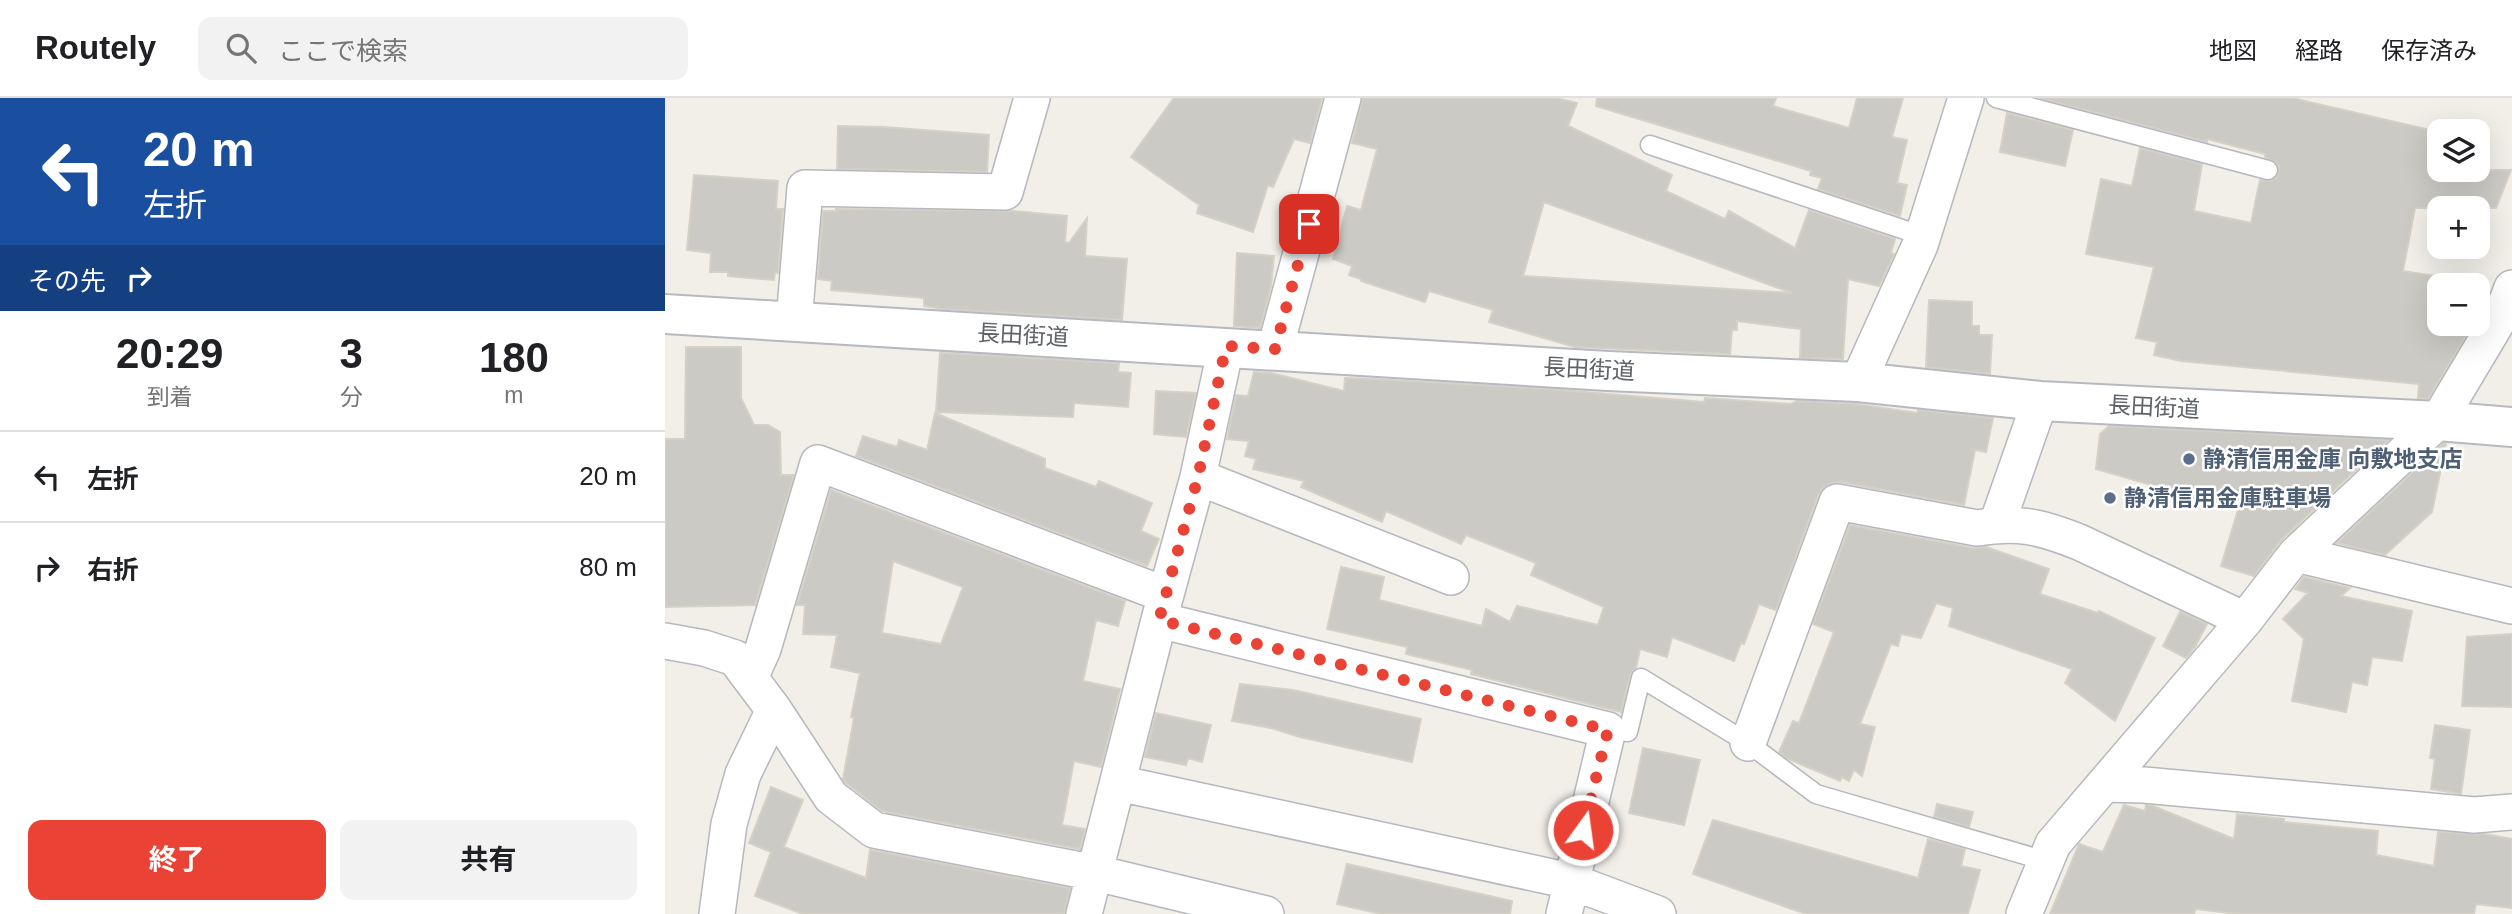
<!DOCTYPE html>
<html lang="ja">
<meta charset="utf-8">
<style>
body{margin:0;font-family:Helvetica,"Noto Sans JP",sans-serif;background:#f2f2f2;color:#202124;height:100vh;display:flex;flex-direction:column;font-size:26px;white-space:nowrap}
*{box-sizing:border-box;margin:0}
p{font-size:23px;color:#757577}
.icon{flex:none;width:38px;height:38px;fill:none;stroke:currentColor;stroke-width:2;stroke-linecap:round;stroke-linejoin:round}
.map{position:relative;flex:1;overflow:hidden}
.panel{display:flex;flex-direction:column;background:#fff;width:665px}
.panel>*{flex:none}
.guide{background:#1a4fa0;color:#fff;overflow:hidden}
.buttons{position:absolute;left:1762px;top:21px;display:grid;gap:14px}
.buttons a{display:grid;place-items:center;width:63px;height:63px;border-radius:14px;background:#fff;box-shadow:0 7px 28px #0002;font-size:35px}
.pin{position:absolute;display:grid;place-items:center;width:60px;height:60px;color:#fff;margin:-30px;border-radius:14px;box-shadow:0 4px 10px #0006}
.me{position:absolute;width:77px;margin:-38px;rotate:14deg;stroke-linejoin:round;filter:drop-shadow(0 0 5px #0008)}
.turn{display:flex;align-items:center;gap:24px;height:147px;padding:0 28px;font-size:32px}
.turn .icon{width:91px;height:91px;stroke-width:2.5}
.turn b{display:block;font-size:49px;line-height:60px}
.then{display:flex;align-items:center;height:66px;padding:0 28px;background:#0003;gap:14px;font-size:26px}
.eta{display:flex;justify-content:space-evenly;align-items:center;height:119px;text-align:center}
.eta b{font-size:42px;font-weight:700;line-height:49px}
.action{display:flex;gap:14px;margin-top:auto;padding:14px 28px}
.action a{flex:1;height:80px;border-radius:14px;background:#ea4335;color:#fff;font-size:28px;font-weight:700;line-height:80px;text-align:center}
.action a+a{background:#f2f2f2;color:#202124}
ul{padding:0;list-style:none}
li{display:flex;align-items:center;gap:21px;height:91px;padding:0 28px;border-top:2px solid #e0e0e0}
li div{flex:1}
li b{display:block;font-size:26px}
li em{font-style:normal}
header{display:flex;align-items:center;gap:42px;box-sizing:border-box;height:98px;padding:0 35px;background:#fff;border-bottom:2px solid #e0e0e0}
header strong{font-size:33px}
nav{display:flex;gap:38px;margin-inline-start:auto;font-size:24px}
.search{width:490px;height:63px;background:#f2f2f2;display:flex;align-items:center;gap:18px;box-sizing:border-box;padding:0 24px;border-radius:14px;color:#757577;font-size:26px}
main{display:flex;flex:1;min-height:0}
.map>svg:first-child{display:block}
</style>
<header>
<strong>Routely</strong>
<div class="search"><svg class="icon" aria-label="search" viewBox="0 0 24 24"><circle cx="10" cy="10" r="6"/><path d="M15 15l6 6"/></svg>ここで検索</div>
<nav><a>地図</a><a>経路</a><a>保存済み</a></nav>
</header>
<main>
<section class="panel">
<div class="guide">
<div class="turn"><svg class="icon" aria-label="left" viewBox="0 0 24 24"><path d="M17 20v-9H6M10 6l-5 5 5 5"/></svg><div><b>20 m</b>左折</div></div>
<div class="then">その先<svg class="icon" aria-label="right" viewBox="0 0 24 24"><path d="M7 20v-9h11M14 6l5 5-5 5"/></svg></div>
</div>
<div class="eta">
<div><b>20:29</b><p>到着</p></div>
<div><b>3</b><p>分</p></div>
<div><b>180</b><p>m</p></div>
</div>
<ul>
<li><svg class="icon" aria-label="left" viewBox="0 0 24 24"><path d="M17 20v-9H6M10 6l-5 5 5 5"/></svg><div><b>左折</b></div><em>20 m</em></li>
<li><svg class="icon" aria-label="right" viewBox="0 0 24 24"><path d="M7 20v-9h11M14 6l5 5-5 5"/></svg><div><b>右折</b></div><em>80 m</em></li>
</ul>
<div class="action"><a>終了</a><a>共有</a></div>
</section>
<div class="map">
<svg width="1847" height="816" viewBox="0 0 1847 816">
<rect width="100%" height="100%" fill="#f1efe8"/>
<path fill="#cccac5" stroke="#d6d1c6" stroke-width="2" fill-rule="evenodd" d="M 509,0 L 657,0 L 645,45 L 629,41 L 608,89 L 603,87 L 588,134 L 532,115 L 534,107 L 466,59 Z
M 698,0 L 891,0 L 912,5 L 903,28 L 1007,77 L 1001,93 L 1060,121 L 1064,113 L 1130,150 L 1144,112 L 1230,141 L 1226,155 L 1229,156 L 1214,188 L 1183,181 L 1178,261 L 1135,260 L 1136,231 L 1072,223 L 1072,232 L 1067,232 L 1065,256 L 910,249 L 824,224 L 828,212 L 764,193 L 760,204 L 696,183 L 696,181 L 684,177 L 687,168 L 668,161 L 682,108 L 696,112 L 712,51 L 687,45 ZM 879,104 L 1127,195 L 858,178 Z
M 932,0 L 1111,0 L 1108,8 L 1184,30 L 1192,0 L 1238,0 L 1227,39 L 1242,42 L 1232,85 L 1242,87 L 1235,118 L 1153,91 L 1157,80 L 1145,77 L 1146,73 L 931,8 Z
M 1375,0 L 1627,0 L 1774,34 L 1774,72 L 1846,72 L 1831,110 L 1750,110 L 1738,173 L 1817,185 L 1813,211 L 1813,187 L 1774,187 L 1774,226 L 1808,226 L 1763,301 L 1753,300 L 1754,286 L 1516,263 L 1489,257 L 1492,244 L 1471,240 L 1489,169 L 1421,156 L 1436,81 L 1467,88 L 1475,50 L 1537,66 L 1529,113 L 1586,125 L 1595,82 L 1605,83 L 1611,80 L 1614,74 L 1614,68 L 1610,64 L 1600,59 L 1600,56 L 1542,41 L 1542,44 Z
M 1342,15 L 1408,32 L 1400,68 L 1335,54 Z
M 173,28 L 219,29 L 324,37 L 322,74 L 172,71 Z
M 29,77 L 113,83 L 111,111 L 118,111 L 113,175 L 110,174 L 109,182 L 63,178 L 63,174 L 45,174 L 46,155 L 22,152 Z
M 171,111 L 348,113 L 402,118 L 400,144 L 404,145 L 422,120 L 420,158 L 462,161 L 457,222 L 278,211 L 259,208 L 259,200 L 166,192 L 167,183 L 153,181 L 158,113 L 171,113 Z
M 572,155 L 609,158 L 606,188 L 595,230 L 569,228 Z
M 1264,202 L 1307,204 L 1307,228 L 1314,228 L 1314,237 L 1327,237 L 1325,276 L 1261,269 Z
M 21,249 L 76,249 L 76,300 L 89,327 L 103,327 L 115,334 L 116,377 L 129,377 L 90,507 L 0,509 L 0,341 L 20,341 Z
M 275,255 L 454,265 L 453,274 L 466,275 L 463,309 L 409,305 L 408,319 L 271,314 Z
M 589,274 L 606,275 L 679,293 L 680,280 L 709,281 L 884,291 L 1039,304 L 1040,300 L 1126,306 L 1132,303 L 1191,306 L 1252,315 L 1253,312 L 1328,320 L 1321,354 L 1310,352 L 1299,407 L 1176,384 L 1167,385 L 1159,389 L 1153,397 L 1111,512 L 1094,506 L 1079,546 L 1076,545 L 1069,563 L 1007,539 L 1002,559 L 975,551 L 971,570 L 965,577 L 956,614 L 806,576 L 807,572 L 741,556 L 742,549 L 662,531 L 676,469 L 719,479 L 714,502 L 817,528 L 821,511 L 845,524 L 852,508 L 933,527 L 939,509 L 866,477 L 871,465 L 801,437 L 796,446 L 721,413 L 717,424 L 636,389 L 639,383 L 588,371 L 591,361 L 580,358 L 584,343 L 562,341 L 571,297 L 583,298 Z
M 491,293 L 531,295 L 521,339 L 489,336 Z
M 270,315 L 380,361 L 380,370 L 431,389 L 434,383 L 487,405 L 476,433 L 494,441 L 482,468 L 191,358 L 198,338 L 232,349 L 234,342 L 262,352 Z
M 1444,328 L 1720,342 L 1723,342 L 1617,441 L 1589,478 L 1556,468 L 1573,412 L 1431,371 L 1435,336 Z
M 1779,345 L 1781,346 L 1767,414 L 1720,457 L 1672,445 Z
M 166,392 L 460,503 L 453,528 L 431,522 L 418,583 L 455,591 L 436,669 L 409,663 L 397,727 L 420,731 L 415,751 L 217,713 L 181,685 L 178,681 L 189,620 L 186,619 L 195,575 L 166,569 L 172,537 L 138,536 L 140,507 L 132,507 ZM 228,463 L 298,489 L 276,546 L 217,535 Z
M 1185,427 L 1308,450 L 1321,449 L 1384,471 L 1375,496 L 1433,515 L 1434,513 L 1490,540 L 1450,623 L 1400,585 L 1407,571 L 1284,528 L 1288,510 L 1271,505 L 1256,540 L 1236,536 L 1233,548 L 1226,546 L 1195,626 L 1210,629 L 1197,678 L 1189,672 L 1184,683 L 1177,679 L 1175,683 L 1121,660 L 1114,654 L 1128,623 L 1134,625 L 1169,534 L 1148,526 Z
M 1639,479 L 1685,490 L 1676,498 L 1747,513 L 1737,563 L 1707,559 L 1702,587 L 1687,584 L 1681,614 L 1627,603 L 1639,541 L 1618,521 L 1643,495 L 1630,491 Z
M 1515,514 L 1542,526 L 1530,549 L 1521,560 L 1498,548 Z
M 1847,536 L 1847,609 L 1797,608 L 1802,539 Z
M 575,586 L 628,592 L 756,621 L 747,664 L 635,639 L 606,630 L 567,623 Z
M 491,615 L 546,627 L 537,664 L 523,660 L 521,667 L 480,659 Z
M 1770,627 L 1805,632 L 1796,696 L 1766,691 L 1770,661 L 1765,660 Z
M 978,650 L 1035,662 L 1019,727 L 964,715 Z
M 106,689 L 138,702 L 119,749 L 201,780 L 205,752 L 405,790 L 399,816 L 138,816 L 90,798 L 106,754 L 84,745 Z
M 1272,706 L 1308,714 L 1304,729 L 1269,719 Z
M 1459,707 L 1480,713 L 1481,707 L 1488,708 L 1569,741 L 1572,716 L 1619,721 L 1619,724 L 1713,733 L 1711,757 L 1769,768 L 1773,734 L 1820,736 L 1847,741 L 1847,810 L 1811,806 L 1809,816 L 1573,816 L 1531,811 L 1529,816 L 1385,816 L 1414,746 L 1438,754 Z
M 1048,722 L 1253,780 L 1263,741 L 1300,751 L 1296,768 L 1315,772 L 1303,816 L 1141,816 L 1028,776 Z
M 682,766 L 847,803 L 845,816 L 716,816 L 672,806 Z"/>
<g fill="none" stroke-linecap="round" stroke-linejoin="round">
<defs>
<path id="lane" d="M 1331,0 L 1603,72
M 985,47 L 1258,138
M 943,632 L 963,634 L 976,580 L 1083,645 L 1151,696 L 1381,763"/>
<path id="street" d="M 129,224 L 140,90 L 340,94 L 367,0
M 610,251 L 678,0
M 1193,284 L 1255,147 L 1301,0
M 533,379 L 786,479
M 1332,426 L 1375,303
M 1631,456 L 1847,508
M 494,522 L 943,632 L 899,816
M 0,543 L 39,550 L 70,560 L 109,612 L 166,699 L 209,732 L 431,775 L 601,816
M 85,580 L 98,551 L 153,365 L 501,497
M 1083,645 L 1172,404 L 1312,430 C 1353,423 1376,429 1414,444 L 1580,522
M 453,685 L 905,783 L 993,816
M 1440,686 L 1479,687 L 1809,717 L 1847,714
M 52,816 L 64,726 L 78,676 L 109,612
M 419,816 L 494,522 L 533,379 L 561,249
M 1359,816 L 1388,746 L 1580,522 L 1631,456 L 1773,323 L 1837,216 L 1847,190"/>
<path id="secondary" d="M 0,216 L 943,273 L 1193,284 L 1375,303 L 1773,323 L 1847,329"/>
</defs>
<use href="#lane" stroke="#b5b8bc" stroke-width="21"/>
<use href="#street" stroke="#b5b8bc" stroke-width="38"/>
<use href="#secondary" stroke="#b6babf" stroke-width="42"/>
<use href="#lane" stroke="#fff" stroke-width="18"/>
<use href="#street" stroke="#fff" stroke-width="35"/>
<use href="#secondary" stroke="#fff" stroke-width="38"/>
</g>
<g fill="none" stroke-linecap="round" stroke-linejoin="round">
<path stroke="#ea4335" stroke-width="12" stroke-dasharray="0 21.6" d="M 644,126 L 610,251 L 561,248 L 533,379 L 494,522 L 943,632 L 918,732"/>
</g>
<g fill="#5c6f8a" stroke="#fff" stroke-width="2.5">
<circle cx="1524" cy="361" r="7"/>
<circle cx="1445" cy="400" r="7"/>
</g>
<g text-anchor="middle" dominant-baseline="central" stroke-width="5" stroke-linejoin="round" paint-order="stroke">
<g font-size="23" fill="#5f6368" stroke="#fff">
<text transform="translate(358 237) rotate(3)">長田街道</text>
<text transform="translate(924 271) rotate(3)">長田街道</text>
<text transform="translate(1489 309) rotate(3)">長田街道</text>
</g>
<g font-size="23" font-weight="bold" fill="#4e5e75" stroke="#fff" text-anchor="start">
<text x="1538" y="361">静清信用金庫 向敷地支店</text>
<text x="1459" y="400">静清信用金庫駐車場</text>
</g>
</g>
</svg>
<div class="buttons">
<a><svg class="icon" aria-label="layers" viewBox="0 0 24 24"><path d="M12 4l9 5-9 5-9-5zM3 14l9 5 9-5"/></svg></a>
<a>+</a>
<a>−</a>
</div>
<div class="pin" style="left:644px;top:126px;background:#d93025"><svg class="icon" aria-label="arrive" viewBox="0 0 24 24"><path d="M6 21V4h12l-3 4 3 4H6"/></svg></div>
<svg class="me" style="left:918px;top:732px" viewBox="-20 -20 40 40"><circle r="17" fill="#ea4335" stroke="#fff" stroke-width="3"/><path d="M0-11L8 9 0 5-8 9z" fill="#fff"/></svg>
</div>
</main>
